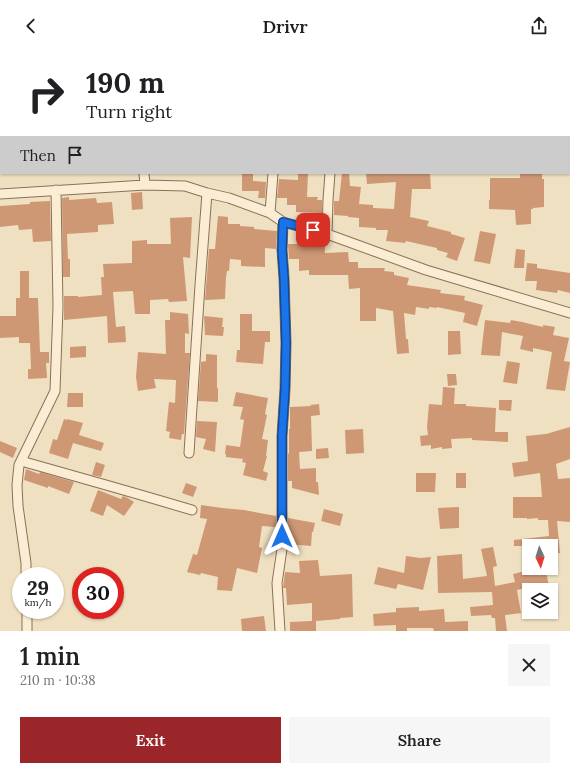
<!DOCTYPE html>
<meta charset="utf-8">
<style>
body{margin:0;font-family:Lora,serif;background:#f6f6f6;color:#202124;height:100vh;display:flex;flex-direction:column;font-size:15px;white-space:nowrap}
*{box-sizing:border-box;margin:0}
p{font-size:13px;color:#757577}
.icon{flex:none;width:22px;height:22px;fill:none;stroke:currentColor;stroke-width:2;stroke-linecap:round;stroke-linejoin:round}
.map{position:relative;height:579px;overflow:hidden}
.sheet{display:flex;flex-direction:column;background:#fff;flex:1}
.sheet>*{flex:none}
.hud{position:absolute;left:0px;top:0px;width:570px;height:122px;box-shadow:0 1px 3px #0004;background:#fff;color:#202124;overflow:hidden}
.needle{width:26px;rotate:176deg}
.buttons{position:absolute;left:522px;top:487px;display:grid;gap:8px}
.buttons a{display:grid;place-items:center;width:36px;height:36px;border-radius:0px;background:#fff;box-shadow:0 1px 3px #0004;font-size:20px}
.speed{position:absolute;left:12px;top:515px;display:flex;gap:8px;font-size:20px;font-weight:700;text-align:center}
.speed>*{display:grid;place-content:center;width:52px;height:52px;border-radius:50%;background:#fff;box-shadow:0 1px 3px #0004;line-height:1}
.speed small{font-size:10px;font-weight:400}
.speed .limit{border:6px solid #d22;background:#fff;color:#111}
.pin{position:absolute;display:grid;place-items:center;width:34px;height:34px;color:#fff;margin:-17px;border-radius:8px;box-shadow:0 2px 6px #0006}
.me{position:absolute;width:44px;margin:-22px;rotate:0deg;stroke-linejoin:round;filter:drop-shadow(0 0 3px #0008)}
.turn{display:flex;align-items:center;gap:14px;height:84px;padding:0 20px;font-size:18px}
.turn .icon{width:52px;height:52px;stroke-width:2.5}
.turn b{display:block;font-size:28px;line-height:34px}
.then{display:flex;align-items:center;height:38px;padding:0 20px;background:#0003;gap:8px;font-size:15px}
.round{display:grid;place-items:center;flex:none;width:42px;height:42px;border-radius:0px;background:#f6f6f6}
.overview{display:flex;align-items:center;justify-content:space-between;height:68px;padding:0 20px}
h1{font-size:24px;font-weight:600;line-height:30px}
.button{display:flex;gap:8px;margin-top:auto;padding:8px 20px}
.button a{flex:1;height:46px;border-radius:0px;background:#9a262a;color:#fff;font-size:16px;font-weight:600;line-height:46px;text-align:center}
.button a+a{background:#f6f6f6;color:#202124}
header{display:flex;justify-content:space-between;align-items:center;height:52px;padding:0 20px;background:#fff;font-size:18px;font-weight:600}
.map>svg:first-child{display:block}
</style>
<header><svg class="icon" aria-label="back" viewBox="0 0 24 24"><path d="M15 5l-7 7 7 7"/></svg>Drivr<svg class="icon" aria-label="share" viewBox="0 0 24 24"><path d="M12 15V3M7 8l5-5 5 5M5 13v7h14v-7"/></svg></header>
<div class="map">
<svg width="570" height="579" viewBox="0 0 570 579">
<rect width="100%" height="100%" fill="#efe0c1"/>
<path fill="#cf9875" d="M 298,121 L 308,121 L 307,145 L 318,145 L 317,148 L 322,148 L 322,161 L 296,160 L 296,153 L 287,153 L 287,146 L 277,146 L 279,127 L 298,128 Z
M 342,121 L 349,121 L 350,134 L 361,135 L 359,152 L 373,153 L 373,156 L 394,157 L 396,130 L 367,132 L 366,121 L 430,121 L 431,137 L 412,137 L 410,165 L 429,169 L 427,174 L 451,180 L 451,182 L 465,186 L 457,209 L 446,205 L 448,201 L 437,198 L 437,196 L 406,189 L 405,191 L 386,189 L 388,178 L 376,178 L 376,176 L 359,175 L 359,166 L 348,165 L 348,164 L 334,163 L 334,149 L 339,149 Z
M 520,121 L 542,121 L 542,127 L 544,127 L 544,155 L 533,156 L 533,157 L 531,157 L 531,172 L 516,173 L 515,158 L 489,157 L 489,148 L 490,148 L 490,126 L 520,126 Z
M 242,122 L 253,122 L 253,129 L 266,130 L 265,146 L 258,146 L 259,139 L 242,139 Z
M 142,140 L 143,157 L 132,158 L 131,141 Z
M 69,145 L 69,148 L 96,146 L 97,151 L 112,150 L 114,172 L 98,173 L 98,180 L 67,182 L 68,207 L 70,207 L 70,225 L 63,225 L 62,146 Z
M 50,149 L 51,189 L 33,190 L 32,177 L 19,178 L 18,173 L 0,175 L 0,154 L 30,152 L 30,150 Z
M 218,164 L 228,165 L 228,172 L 240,172 L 240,174 L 254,175 L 254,177 L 277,179 L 276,197 L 265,196 L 265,215 L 241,214 L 241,208 L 230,207 L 229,219 L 227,219 L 226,225 L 225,247 L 205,248 L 209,197 L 215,197 Z
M 192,165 L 190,206 L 183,205 L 187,249 L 169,250 L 168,247 L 150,248 L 150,262 L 135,262 L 133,239 L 113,240 L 116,275 L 125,274 L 126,290 L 108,291 L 107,264 L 64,268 L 64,244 L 78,244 L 78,245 L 102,243 L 101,225 L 104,225 L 103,212 L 132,211 L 132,189 L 147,188 L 147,192 L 171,192 L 170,166 Z
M 480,179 L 496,182 L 490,212 L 474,209 Z
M 308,190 L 308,194 L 325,194 L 325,201 L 348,200 L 349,210 L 358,210 L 358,216 L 385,216 L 384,219 L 394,220 L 394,223 L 409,226 L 407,233 L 441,238 L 440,241 L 465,244 L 464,248 L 483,253 L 477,274 L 463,270 L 465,261 L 437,255 L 437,256 L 429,255 L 429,257 L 416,255 L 415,263 L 404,261 L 406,287 L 408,287 L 409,301 L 397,302 L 393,259 L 376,256 L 376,269 L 360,269 L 360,236 L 349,237 L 348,223 L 309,223 L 309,218 L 299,219 L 299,207 L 289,207 L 288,192 L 297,192 L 297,191 Z
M 516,197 L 525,198 L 524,216 L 514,216 Z
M 527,211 L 537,212 L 537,216 L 570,221 L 570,241 L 558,238 L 557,241 L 536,238 L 537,229 L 525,229 Z
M 20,219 L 29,219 L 29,246 L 38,246 L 40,300 L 49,300 L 49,311 L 46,311 L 47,326 L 28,327 L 28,317 L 31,317 L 30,291 L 19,291 L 19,285 L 0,286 L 0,264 L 16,264 L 16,246 L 20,246 Z
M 170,260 L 188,262 L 189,282 L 185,281 L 185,301 L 190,301 L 184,382 L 182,382 L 181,388 L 169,386 L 170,380 L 166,379 L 169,350 L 175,351 L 176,328 L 154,327 L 156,336 L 138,339 L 136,325 L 138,300 L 166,302 L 165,268 L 170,268 Z
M 240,262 L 252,262 L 252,279 L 270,279 L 270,290 L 265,290 L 263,312 L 236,310 L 237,298 L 240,298 Z
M 204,264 L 223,266 L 222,275 L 224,275 L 223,284 L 205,283 Z
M 485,268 L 510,271 L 511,268 L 522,270 L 543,275 L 543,273 L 555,275 L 553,283 L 569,286 L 564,309 L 570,310 L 565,339 L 546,337 L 552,300 L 533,296 L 533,300 L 520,297 L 523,284 L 502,280 L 500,304 L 481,303 Z
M 448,279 L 460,279 L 461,302 L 448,303 Z
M 86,294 L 86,305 L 70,306 L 70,295 Z
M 206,302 L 217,303 L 217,336 L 218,336 L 218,350 L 198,349 L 201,310 L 206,309 Z
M 507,309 L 520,311 L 517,332 L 503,330 Z
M 447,322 L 456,322 L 457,333 L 448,334 Z
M 443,335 L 455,336 L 454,352 L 466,352 L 466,354 L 496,356 L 495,380 L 508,380 L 508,390 L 472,388 L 472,386 L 451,387 L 452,396 L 442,397 L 442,395 L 431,397 L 431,393 L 421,394 L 420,384 L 428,383 L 427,375 L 429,352 L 442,353 Z
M 236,340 L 268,346 L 265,362 L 267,363 L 262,387 L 268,388 L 266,404 L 267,404 L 263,419 L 268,421 L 266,429 L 243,423 L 246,411 L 242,410 L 243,407 L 226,405 L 226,402 L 225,402 L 226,393 L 240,395 L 244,368 L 240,367 L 243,355 L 233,354 Z
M 68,341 L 83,341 L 83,355 L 67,355 Z
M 499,348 L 512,348 L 511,359 L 499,358 Z
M 319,352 L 320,363 L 311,364 L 312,399 L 299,400 L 300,417 L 316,416 L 316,430 L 318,430 L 319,443 L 292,436 L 292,429 L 288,429 L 288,402 L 289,401 L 289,377 L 290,377 L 290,355 L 311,354 L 310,353 Z
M 64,367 L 67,368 L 67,367 L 83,371 L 79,383 L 104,391 L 101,399 L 73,391 L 68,407 L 49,401 L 53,387 L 57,388 Z
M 197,369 L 217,370 L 215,400 L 203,397 L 206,387 L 196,385 Z
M 570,375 L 570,407 L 556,412 L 558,427 L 570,426 L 570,470 L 557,469 L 560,501 L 551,501 L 551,494 L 514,494 L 514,488 L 549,484 L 548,468 L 538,468 L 538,466 L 527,467 L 527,466 L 513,466 L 513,445 L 542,445 L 540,421 L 514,425 L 512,411 L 528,409 L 526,384 L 546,382 Z
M 363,377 L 364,401 L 346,402 L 345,378 Z
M 0,389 L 17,396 L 13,406 L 0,400 Z
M 328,396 L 329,406 L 316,407 L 316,397 Z
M 96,410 L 105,413 L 101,425 L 92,423 Z
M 26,417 L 39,422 L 40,420 L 74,430 L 69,442 L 48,434 L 48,436 L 24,428 Z
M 416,421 L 436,421 L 435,440 L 416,440 Z
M 456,421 L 466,421 L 466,436 L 456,436 Z
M 186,431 L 197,435 L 193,445 L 182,441 Z
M 98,438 L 121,447 L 123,444 L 126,445 L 134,450 L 124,464 L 107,453 L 103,464 L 90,459 Z
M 201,453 L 222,456 L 244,458 L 276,464 L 276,475 L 262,474 L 259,495 L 262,496 L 257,521 L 237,516 L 232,539 L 217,538 L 218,525 L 201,521 L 200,523 L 187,520 L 193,502 L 197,503 L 207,467 L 200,466 Z
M 459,455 L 459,476 L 440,477 L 438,456 Z
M 324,457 L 343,462 L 340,474 L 321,469 Z
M 288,466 L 315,471 L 313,480 L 312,480 L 311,494 L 288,492 Z
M 493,495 L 497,514 L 493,515 L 495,534 L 515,530 L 513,522 L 526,519 L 526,518 L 533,516 L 545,516 L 550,538 L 539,538 L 538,533 L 517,538 L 521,561 L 505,563 L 507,579 L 496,579 L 495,566 L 492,566 L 491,563 L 471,564 L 470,555 L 493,553 L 492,540 L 438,541 L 437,504 L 462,502 L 463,527 L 487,524 L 481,497 Z
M 406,504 L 420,506 L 431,505 L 423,538 L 398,532 L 396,537 L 374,532 L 378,515 L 404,521 Z
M 318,508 L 320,524 L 352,522 L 353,565 L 340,566 L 340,567 L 316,569 L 316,579 L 290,579 L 290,570 L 312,569 L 312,551 L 287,553 L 286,536 L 283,536 L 285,520 L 300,521 L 299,509 Z
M 419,555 L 419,559 L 444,557 L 445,570 L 468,569 L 468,579 L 434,579 L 433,576 L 407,576 L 407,579 L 396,579 L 396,573 L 374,574 L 373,562 L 396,560 L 396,556 Z
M 264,564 L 266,579 L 242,579 L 241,567 Z"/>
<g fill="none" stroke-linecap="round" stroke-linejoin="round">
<defs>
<path id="minor" d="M 135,0 L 135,1
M 266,0 L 266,1
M 333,0 L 333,1
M 144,121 L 145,133
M 0,142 L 145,133 L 185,134 L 207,141 L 229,146 L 270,161 L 283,170 L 327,182 L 426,218 L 570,261
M 270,161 L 273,121
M 327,182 L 328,148 L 330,121
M 189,401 L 200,233 L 207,141
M 21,409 C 78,425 135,441 192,458
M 26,524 L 26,511 L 18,454 L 17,433 L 19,413 L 55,339 L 58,255 L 56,138
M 27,558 L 27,579
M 280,579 L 277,531 L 282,497 L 282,384 L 285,337 L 286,291 L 284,226 L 282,198 L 283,170"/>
</defs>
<use href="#minor" stroke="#897158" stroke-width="11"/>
<use href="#minor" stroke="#faedd4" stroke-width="9"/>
</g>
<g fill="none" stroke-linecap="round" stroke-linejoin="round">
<defs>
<path id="route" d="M 282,484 L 282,384 L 285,337 L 286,291 L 284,226 L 282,198 L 283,170 L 313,178"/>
</defs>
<use href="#route" stroke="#114b97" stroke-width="10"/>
<use href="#route" stroke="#1a73e8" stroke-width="7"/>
</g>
</svg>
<div class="buttons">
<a><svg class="needle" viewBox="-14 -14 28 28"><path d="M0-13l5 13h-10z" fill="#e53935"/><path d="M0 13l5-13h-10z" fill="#757577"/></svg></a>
<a><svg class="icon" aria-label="layers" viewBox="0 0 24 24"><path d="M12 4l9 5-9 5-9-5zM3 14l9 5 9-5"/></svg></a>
</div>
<div class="speed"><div>29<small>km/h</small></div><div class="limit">30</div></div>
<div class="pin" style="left:313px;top:178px;background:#d93025"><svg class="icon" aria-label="arrive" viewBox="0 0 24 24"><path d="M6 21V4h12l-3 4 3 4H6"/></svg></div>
<svg class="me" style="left:282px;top:484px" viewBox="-20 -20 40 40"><path d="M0-17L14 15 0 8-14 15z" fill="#1a73e8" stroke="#fff" stroke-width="4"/></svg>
<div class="hud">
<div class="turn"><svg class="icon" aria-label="right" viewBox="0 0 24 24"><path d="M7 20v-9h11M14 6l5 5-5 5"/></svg><div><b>190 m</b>Turn right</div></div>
<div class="then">Then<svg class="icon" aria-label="arrive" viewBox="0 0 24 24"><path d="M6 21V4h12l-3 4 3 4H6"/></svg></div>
</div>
</div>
<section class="sheet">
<div class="overview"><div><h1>1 min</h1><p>210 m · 10:38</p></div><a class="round"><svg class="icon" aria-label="close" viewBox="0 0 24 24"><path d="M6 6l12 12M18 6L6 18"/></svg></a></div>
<div class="button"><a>Exit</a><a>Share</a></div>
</section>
